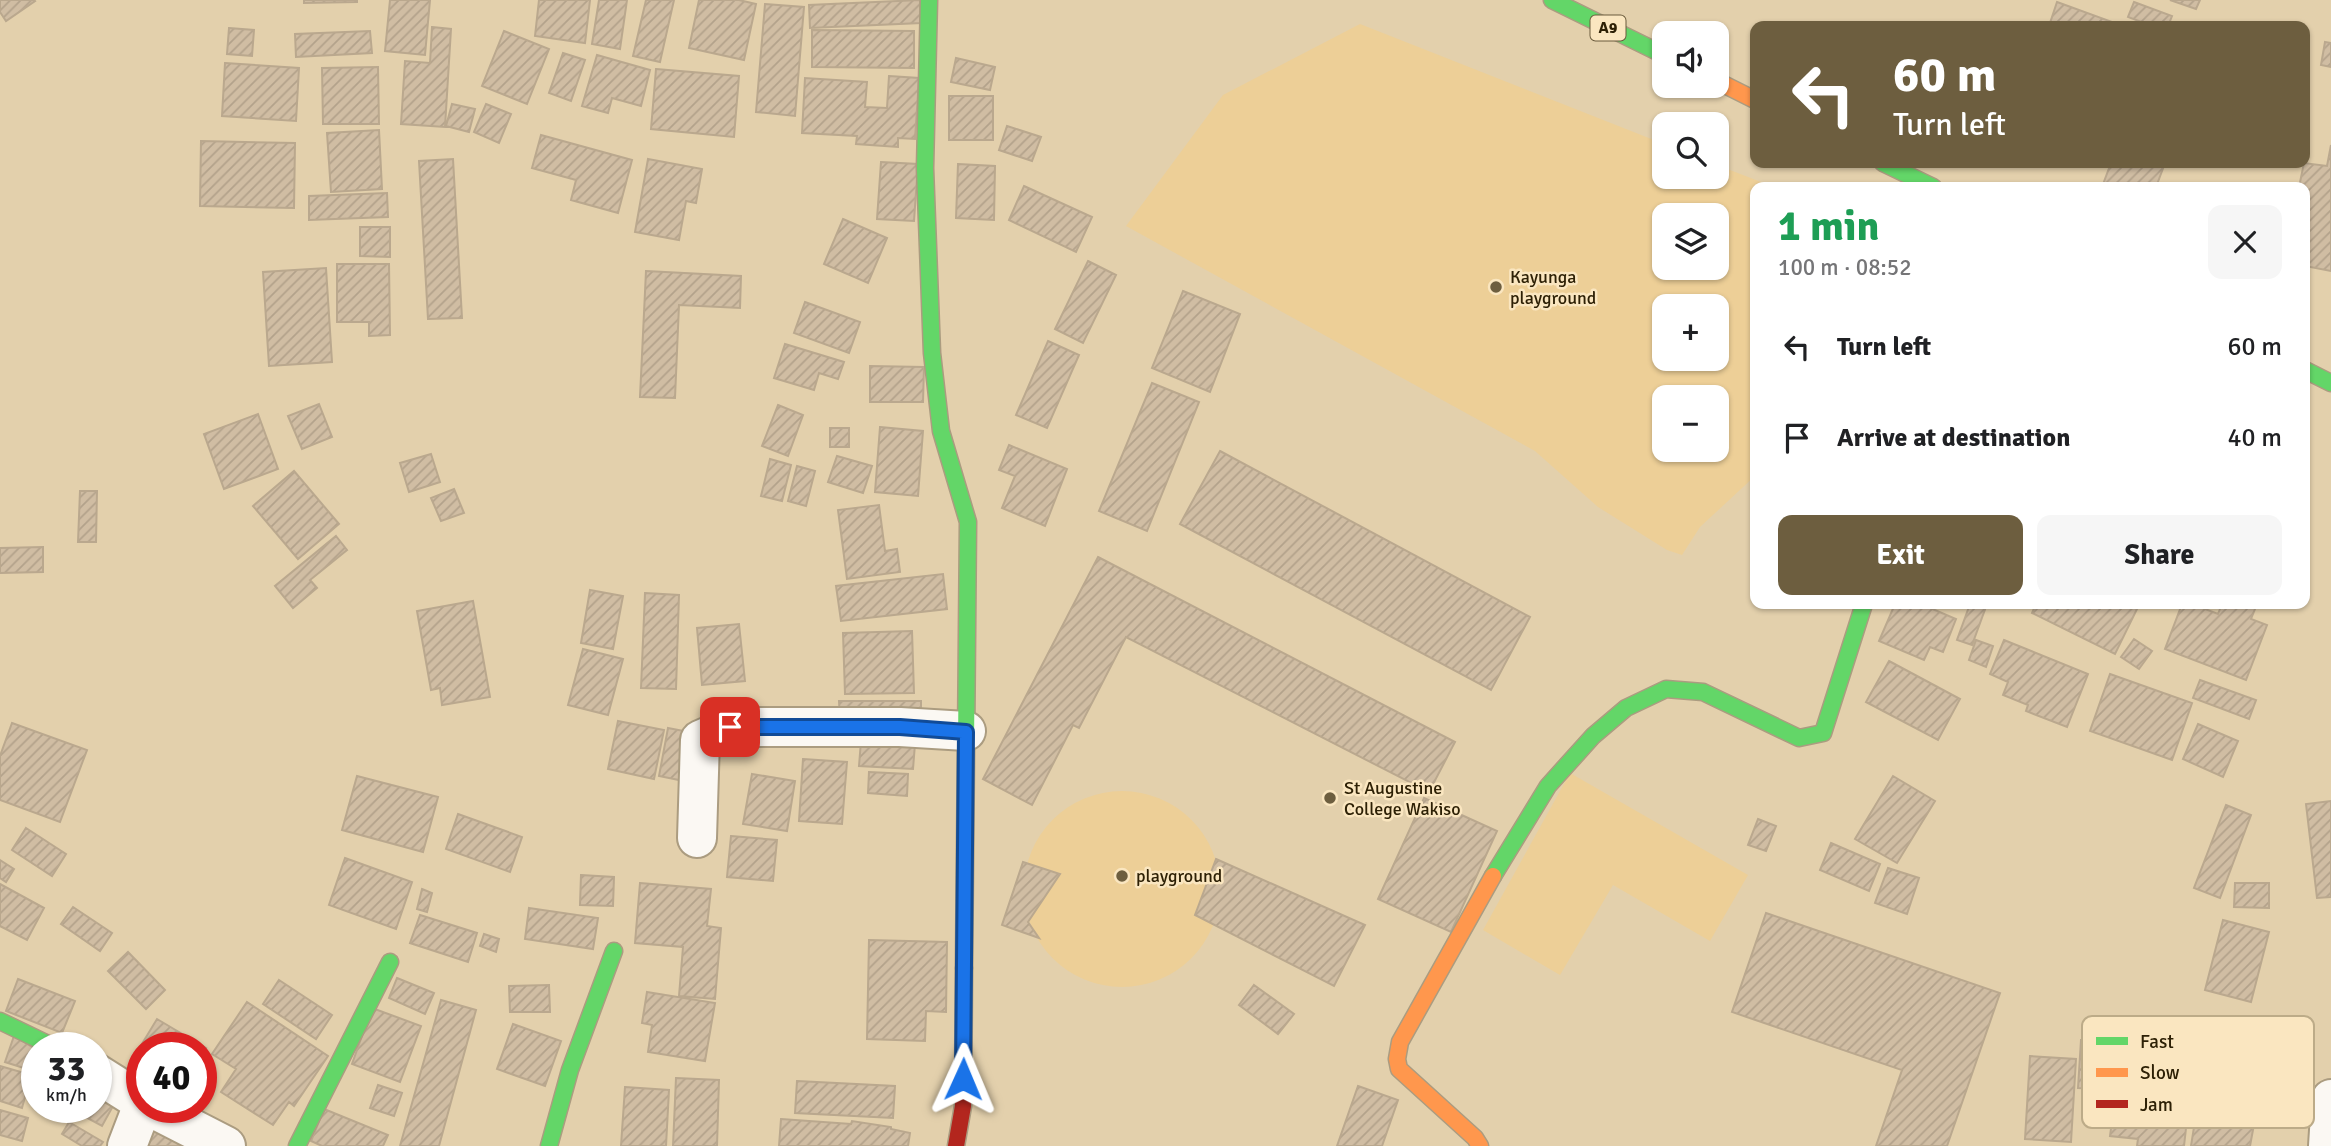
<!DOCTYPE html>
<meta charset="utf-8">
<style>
body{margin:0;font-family:Signika,sans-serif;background:#f6f6f6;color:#202124;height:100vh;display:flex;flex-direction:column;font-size:26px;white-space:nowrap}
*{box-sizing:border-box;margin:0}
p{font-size:23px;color:#757577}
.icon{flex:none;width:38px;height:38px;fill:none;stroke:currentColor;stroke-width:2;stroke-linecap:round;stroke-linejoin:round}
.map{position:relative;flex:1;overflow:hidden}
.drawer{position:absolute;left:1750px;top:182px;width:560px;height:427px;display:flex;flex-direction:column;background:#fff;border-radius:14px;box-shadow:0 2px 5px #0004}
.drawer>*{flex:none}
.banner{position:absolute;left:1750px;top:21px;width:560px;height:147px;border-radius:14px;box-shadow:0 2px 5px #0004;background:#6d5e3f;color:#fff;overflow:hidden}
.buttons{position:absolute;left:1652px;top:21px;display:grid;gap:14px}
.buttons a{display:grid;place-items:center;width:77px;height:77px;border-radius:14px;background:#fff;box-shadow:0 2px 5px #0004;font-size:35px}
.speed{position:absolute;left:21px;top:1032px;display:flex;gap:14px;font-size:35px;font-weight:700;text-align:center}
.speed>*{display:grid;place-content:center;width:91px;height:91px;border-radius:50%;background:#fff;box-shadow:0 2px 5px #0004;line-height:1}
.speed small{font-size:18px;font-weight:400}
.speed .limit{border:10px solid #d22;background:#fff;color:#111}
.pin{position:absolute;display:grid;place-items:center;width:60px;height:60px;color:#fff;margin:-30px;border-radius:14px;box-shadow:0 4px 10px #0006}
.me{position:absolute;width:77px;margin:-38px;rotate:1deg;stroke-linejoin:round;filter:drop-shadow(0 0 5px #0008)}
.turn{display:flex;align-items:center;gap:24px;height:147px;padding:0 28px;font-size:32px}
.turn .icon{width:91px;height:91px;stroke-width:2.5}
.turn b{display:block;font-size:49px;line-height:60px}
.round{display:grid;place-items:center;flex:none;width:74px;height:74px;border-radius:14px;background:#f6f6f6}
.head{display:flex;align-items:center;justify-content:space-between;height:119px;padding:0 28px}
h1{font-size:42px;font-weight:800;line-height:52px;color:#1e9e55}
.button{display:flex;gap:14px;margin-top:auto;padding:14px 28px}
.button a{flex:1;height:80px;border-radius:14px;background:#6d5e3f;color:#fff;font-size:28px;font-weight:800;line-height:80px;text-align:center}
.button a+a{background:#f6f6f6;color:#202124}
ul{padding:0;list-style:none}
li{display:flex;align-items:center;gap:21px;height:91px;padding:0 28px}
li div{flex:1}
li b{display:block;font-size:26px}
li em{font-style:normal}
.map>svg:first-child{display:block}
</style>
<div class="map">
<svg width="2331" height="1146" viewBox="0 0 2331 1146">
<defs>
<pattern id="building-hatch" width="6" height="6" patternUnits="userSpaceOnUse" patternTransform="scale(1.75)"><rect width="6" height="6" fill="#d0bda3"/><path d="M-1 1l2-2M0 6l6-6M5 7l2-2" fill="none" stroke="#b3a28b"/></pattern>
</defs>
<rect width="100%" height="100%" fill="#e3d0ac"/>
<path fill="#edcf97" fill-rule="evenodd" d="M 1360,24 L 1664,144 L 1664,177 L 1717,177 L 1717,165 L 1774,187 L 1755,187 L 1755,476 L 1700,527 L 1682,555 L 1667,550 L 1598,507 L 1535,451 L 1126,226 L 1223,95 ZM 1664,215 L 1717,215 L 1717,268 L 1664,268 ZM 1664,306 L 1717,306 L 1717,359 L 1664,359 ZM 1664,397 L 1717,397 L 1717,450 L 1664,450 Z
M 1570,773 L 1748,875 L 1710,941 L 1613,885 L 1560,975 L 1483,930 Z
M1024 889a98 98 0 1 1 196 0a98 98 0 1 1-196 0Z"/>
<path fill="url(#building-hatch)" stroke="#baa88e" stroke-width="2" d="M 0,0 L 34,0 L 35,1 L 6,21 L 0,12 Z
M 304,0 L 357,0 L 357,2 L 304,3 Z
M 390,0 L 430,0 L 425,55 L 385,51 Z
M 539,0 L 590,0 L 585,43 L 535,36 Z
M 599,0 L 627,0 L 620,49 L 592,44 Z
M 646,0 L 674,0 L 660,62 L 633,56 Z
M 699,0 L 739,0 L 756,4 L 744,60 L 689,48 Z
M 920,0 L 921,23 L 810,28 L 809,5 Z
M 2170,0 L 2200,0 L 2196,9 Z
M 2057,2 L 2115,23 L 2114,26 L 2049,26 Z
M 2134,2 L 2172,16 L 2168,26 L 2152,26 L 2128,17 Z
M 765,4 L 804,7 L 795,116 L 756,112 Z
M 432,27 L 451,29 L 445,127 L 401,124 L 405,61 L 430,63 Z
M 229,28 L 254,30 L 252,56 L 227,54 Z
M 812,30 L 914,31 L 914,68 L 812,67 Z
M 370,31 L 372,53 L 296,57 L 295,34 Z
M 504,31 L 549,49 L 527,104 L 482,86 Z
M 2325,42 L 2331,43 L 2331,67 L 2321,65 Z
M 563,53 L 585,60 L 571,101 L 549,93 Z
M 597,55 L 650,70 L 641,106 L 612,98 L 608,113 L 582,106 Z
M 956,58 L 995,67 L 990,90 L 951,82 Z
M 225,63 L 299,68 L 296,121 L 222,116 Z
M 378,67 L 379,124 L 323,124 L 322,68 Z
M 656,69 L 739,76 L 734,137 L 651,129 Z
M 889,76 L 919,78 L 915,139 L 898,138 L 898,147 L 856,144 L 857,136 L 802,133 L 805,78 L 867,82 L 865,107 L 887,108 Z
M 949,96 L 993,96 L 993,140 L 949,140 Z
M 452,104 L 475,109 L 469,132 L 446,126 Z
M 486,104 L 511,114 L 499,143 L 474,132 Z
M 1007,126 L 1041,137 L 1032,161 L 999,150 Z
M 379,130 L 382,189 L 331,192 L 327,133 Z
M 541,135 L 632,160 L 618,213 L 571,200 L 576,180 L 532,168 Z
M 201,141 L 295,143 L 294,208 L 200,206 Z
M 2331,145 L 2331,271 L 2305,266 L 2305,187 L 2299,187 L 2304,163 L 2327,166 Z
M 453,159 L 462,318 L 428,319 L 419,161 Z
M 648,159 L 702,169 L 696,203 L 686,201 L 679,240 L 635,232 Z
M 881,162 L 918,164 L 914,221 L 877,219 Z
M 2111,163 L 2165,163 L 2156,187 L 2102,187 Z
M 958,164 L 995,166 L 994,220 L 956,218 Z
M 1024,186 L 1092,217 L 1076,252 L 1009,220 Z
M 387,193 L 388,217 L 309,220 L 309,196 Z
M 843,219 L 887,238 L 868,283 L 824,264 Z
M 360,227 L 390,227 L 390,257 L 360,256 Z
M 1088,261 L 1116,275 L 1083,343 L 1055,329 Z
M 337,264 L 389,264 L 390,335 L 369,336 L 369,322 L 337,322 Z
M 326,268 L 332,362 L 269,366 L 263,272 Z
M 646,271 L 741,276 L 740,308 L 679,305 L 675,398 L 640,397 Z
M 1183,291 L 1240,314 L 1210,392 L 1152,368 Z
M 805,302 L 860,322 L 849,353 L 794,333 Z
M 1048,341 L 1079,355 L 1047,428 L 1016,415 Z
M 785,344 L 844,362 L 838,379 L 819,373 L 814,390 L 774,378 Z
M 870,366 L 924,367 L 923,402 L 870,402 Z
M 1152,383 L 1199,402 L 1147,531 L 1099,511 Z
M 319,404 L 332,437 L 302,449 L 288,416 Z
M 778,405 L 803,415 L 788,456 L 762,446 Z
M 258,414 L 278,469 L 224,489 L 204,434 Z
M 880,427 L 923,431 L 918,496 L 875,492 Z
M 830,428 L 849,428 L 849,447 L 830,447 Z
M 1009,445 L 1067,469 L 1045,526 L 1002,508 L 1015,476 L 999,470 Z
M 1220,451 L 1530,617 L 1491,690 L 1180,524 Z
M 431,454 L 440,482 L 409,492 L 400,463 Z
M 837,456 L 872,466 L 863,493 L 828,482 Z
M 770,459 L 791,465 L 782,501 L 761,496 Z
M 797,466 L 815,471 L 806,506 L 788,501 Z
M 294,471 L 339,524 L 298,559 L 253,506 Z
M 454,489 L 464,513 L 441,521 L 431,498 Z
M 80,491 L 97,491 L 96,542 L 78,542 Z
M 879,505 L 885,551 L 897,549 L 900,572 L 847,579 L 838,510 Z
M 336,536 L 347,550 L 310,580 L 317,588 L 293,608 L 275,586 Z
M 43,547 L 43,572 L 0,573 L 0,548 Z
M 1098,557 L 1455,742 L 1429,792 L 1126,637 L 1079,728 L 1073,725 L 1032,805 L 983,779 Z
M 943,574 L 947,609 L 841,621 L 836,586 Z
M 590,590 L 623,596 L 613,649 L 581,643 Z
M 645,593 L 679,595 L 676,689 L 641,688 Z
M 473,601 L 490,697 L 442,705 L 440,688 L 431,690 L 417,611 Z
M 1895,604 L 1921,604 L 1956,619 L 1943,652 L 1930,647 L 1924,660 L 1879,641 Z
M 1970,604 L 1987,604 L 1972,645 L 1957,640 Z
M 2036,604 L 2126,604 L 2137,609 L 2115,654 L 2032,613 Z
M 2182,604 L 2192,604 L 2218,614 L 2222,604 L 2257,604 L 2251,619 L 2267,625 L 2246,680 L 2165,649 Z
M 739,624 L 745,681 L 702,685 L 697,628 Z
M 912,631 L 914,693 L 845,694 L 843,633 Z
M 2134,639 L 2152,651 L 2139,669 L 2121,657 Z
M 1976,640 L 1993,646 L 1986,667 L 1969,660 Z
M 2004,640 L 2088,674 L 2067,727 L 2026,711 L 2028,705 L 2003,695 L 2008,682 L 1990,674 Z
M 583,649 L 623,659 L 608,715 L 568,705 Z
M 1889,661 L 1960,699 L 1938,740 L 1866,702 Z
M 2110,674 L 2192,703 L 2172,760 L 2090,731 Z
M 2200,680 L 2256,700 L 2249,719 L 2193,698 Z
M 839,701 L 921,701 L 921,721 L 840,721 Z
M 618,721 L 664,730 L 654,779 L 608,769 Z
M 12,723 L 87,750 L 60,822 L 0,800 L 0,756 Z
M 2198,724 L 2238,741 L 2223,777 L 2183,759 Z
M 668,728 L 689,732 L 679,780 L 659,776 Z
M 861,741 L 915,744 L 913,769 L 859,766 Z
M 803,759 L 847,762 L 842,824 L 799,821 Z
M 869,772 L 908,774 L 907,796 L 868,793 Z
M 752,774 L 795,781 L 787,831 L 743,824 Z
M 357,776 L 438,797 L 423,852 L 342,830 Z
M 1893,776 L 1935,801 L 1897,863 L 1855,839 Z
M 1424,798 L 1497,831 L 1451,932 L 1378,899 Z
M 2331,801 L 2331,897 L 2317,898 L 2306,804 Z
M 2226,805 L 2251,815 L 2220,898 L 2194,888 Z
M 458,814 L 522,837 L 510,872 L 446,849 Z
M 1758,819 L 1776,826 L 1766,851 L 1748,845 Z
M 26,828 L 66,854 L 52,876 L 12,850 Z
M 731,836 L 777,840 L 773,881 L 727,877 Z
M 1831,843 L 1880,864 L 1869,891 L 1820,870 Z
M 345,858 L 412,882 L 396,929 L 329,905 Z
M 1216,859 L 1365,925 L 1334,986 L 1195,915 Z
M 0,860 L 14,869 L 6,882 L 0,878 Z
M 1023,862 L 1060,874 L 1028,922 L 1039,938 L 1002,925 Z
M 1888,868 L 1919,878 L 1907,914 L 1875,903 Z
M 581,875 L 614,877 L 613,906 L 580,905 Z
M 640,883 L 711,889 L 707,926 L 721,928 L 715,999 L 679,996 L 683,947 L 635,943 Z
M 2235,883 L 2269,883 L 2269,908 L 2234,907 Z
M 0,884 L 44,908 L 27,940 L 0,926 Z
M 422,889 L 432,893 L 427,912 L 417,909 Z
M 73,907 L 112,933 L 100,951 L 61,924 Z
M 529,908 L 598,918 L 593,949 L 525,939 Z
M 1766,913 L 2000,993 L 1947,1146 L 1876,1146 L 1902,1070 L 1732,1012 Z
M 420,915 L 477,933 L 468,962 L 410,943 Z
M 2223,920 L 2269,932 L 2251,1002 L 2205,990 Z
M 484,934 L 499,939 L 496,952 L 480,946 Z
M 869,940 L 947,942 L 946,1012 L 926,1011 L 925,1041 L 867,1039 Z
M 128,952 L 165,990 L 146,1009 L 108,971 Z
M 397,978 L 434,993 L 425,1014 L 389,998 Z
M 18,979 L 75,1001 L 62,1033 L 6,1011 Z
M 279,980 L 332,1015 L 316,1039 L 263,1004 Z
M 549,985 L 550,1012 L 510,1012 L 509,986 Z
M 1254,985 L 1294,1014 L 1278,1034 L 1239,1005 Z
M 647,992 L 715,1003 L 705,1061 L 648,1052 L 652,1025 L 642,1023 Z
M 441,1000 L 476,1010 L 439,1146 L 400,1146 Z
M 247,1002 L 328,1056 L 294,1106 L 289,1102 L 273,1125 L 221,1092 L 236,1069 L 212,1054 Z
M 372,1008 L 421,1026 L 400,1082 L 352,1064 Z
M 157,1019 L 206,1048 L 201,1056 L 201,1048 L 142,1048 L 142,1062 L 134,1057 Z
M 513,1024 L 561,1041 L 545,1086 L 497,1069 Z
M 14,1036 L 37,1050 L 30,1070 L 5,1062 Z
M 2081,1040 L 2104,1042 L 2101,1089 L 2078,1088 Z
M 2206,1052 L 2279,1063 L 2276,1081 L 2298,1085 L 2291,1125 L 2255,1119 L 2250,1146 L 2191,1146 Z
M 2030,1056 L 2076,1059 L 2071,1142 L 2025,1139 Z
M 0,1066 L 31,1075 L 22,1108 L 0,1101 Z
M 676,1078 L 719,1080 L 717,1146 L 673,1146 Z
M 797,1081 L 895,1086 L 893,1118 L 795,1113 Z
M 2117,1083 L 2190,1093 L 2184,1146 L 2137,1146 L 2138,1139 L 2110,1136 Z
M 378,1085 L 402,1093 L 394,1116 L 370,1108 Z
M 96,1086 L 118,1097 L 102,1126 L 69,1108 L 96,1108 Z
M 1358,1086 L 1398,1100 L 1382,1146 L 1337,1146 Z
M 625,1087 L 669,1090 L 666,1146 L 621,1146 Z
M 324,1109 L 388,1135 L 383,1146 L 322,1146 L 311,1141 Z
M 0,1110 L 28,1118 L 22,1141 L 0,1135 Z
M 781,1119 L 851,1124 L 852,1121 L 891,1127 L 891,1129 L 910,1133 L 908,1146 L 779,1146 Z
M 69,1122 L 103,1142 L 100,1146 L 82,1146 L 62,1134 Z
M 152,1128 L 190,1146 L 143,1146 Z"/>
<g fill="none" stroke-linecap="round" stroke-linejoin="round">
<defs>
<path id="street" d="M 697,838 L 700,740 L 730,727 L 900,727 L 966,731
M 96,1073 L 142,1102
M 152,1108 L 226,1146
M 127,1146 L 142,1107
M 2328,1146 L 2331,1099"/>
<path id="fast" d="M 929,0 L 925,168 L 932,353 L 941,431 L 968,522 L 964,968
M 1552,0 L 1664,55
M 1883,163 L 1933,187
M 2305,370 L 2331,383
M 1493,876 L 1548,786 L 1593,736 L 1626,708 L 1666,689 L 1703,692 L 1799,738 L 1823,733 L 1864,604
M 0,1021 L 56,1048
M 297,1146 L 390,962
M 549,1146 L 570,1070 L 614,951"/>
<path id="slow" d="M 1717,81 L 1755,100
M 1480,1146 L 1475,1138 L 1399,1069 L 1397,1059 L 1400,1042 L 1493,876"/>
<path id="jam" d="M 956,1146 L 963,1106 L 964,968"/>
</defs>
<use href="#street" stroke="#ab9c80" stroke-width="42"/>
<use href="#fast" stroke="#ab9c80" stroke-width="19"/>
<use href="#slow" stroke="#ab9c80" stroke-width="19"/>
<use href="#jam" stroke="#ab9c80" stroke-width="19"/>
<use href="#street" stroke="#fbf8f3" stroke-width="38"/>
<use href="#fast" stroke="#63d668" stroke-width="16"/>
<use href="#slow" stroke="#ff974d" stroke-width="16"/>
<use href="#jam" stroke="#b3261e" stroke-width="16"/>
</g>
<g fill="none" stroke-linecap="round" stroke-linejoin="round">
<defs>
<path id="route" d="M 730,727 L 900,727 L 966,732 L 963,1079"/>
</defs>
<use href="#route" stroke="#114b97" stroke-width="18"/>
<use href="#route" stroke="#1a73e8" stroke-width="12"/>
</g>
<g fill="#6d5e3f" stroke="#fae6c0" stroke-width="2.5">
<circle cx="1496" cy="287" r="7"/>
<circle cx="1330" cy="798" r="7"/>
<circle cx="1122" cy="876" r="7"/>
</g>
<g text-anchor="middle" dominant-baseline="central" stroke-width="5" stroke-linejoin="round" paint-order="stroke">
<rect fill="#fae6c0" stroke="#6a5b3d" stroke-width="2" x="1590.5" y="15.5" width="35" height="25" rx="5"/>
<g font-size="16" font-weight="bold" fill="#2d2005">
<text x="1608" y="28">A9</text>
</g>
<g font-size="18" fill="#2d2005" stroke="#fae6c0" text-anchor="start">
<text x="1510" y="277">Kayunga<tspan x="1510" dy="21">playground</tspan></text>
<text x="1344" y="788">St Augustine<tspan x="1344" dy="21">College Wakiso</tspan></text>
<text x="1136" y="876">playground</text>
</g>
</g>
<rect x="2082" y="1016" width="232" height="112" rx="10" fill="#fae6c0" stroke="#bcab88" stroke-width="2"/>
<rect x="2096" y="1037" width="32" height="8" fill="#63d668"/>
<rect x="2096" y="1068" width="32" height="9" fill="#ff974d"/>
<rect x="2096" y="1100" width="32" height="8" fill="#b3261e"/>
<g font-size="19" fill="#2d2005">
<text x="2140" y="1048">Fast</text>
<text x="2140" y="1079">Slow</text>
<text x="2140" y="1111">Jam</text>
</g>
</svg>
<div class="buttons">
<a><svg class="icon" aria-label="sound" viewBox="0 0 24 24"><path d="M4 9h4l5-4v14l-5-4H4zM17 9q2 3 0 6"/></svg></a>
<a><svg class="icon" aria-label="search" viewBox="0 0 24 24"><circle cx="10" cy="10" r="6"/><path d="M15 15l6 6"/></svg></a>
<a><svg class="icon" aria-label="layers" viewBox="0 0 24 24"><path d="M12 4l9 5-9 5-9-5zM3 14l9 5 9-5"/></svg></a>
<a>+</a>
<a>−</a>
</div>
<div class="speed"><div>33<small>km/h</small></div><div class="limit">40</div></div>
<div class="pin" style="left:730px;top:727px;background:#d93025"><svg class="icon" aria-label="arrive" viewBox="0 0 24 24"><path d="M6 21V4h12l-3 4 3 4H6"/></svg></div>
<svg class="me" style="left:963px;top:1079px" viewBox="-20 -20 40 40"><path d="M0-17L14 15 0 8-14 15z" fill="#1a73e8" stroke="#fff" stroke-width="4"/></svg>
<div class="banner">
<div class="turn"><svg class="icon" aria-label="left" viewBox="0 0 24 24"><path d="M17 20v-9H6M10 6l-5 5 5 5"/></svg><div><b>60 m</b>Turn left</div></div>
</div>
<section class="drawer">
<div class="head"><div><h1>1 min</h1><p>100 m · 08:52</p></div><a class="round"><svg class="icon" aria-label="close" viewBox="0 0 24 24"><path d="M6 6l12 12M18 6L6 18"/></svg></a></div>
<ul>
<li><svg class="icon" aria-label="left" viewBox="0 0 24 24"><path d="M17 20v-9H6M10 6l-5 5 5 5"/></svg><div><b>Turn left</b></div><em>60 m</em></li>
<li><svg class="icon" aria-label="arrive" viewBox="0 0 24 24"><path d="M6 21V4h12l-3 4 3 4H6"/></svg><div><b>Arrive at destination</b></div><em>40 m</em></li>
</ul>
<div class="button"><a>Exit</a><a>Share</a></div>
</section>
</div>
